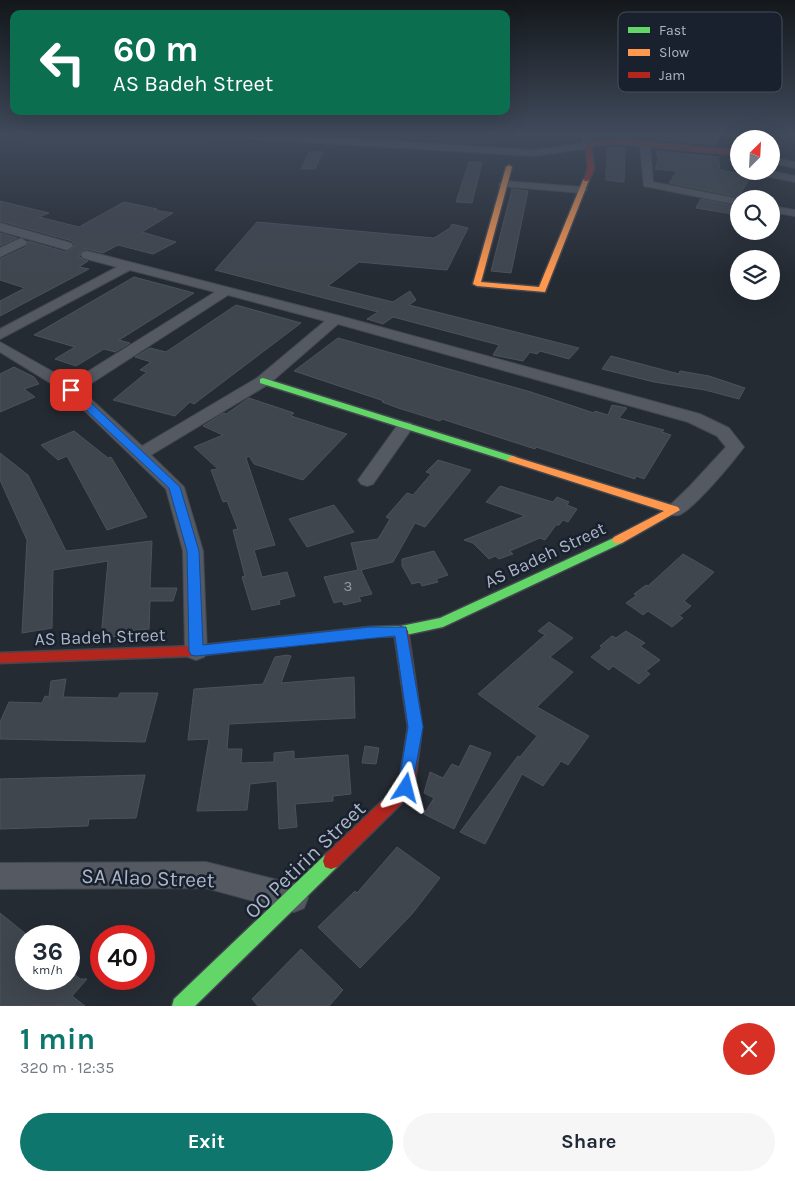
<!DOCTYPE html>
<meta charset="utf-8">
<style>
body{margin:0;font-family:Karla,sans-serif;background:#f6f6f7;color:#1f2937;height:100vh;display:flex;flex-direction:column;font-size:19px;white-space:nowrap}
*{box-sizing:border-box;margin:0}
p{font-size:16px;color:#747a83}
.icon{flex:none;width:28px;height:28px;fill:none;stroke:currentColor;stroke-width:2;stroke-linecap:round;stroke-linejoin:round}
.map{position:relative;height:1006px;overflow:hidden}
.side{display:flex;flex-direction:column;background:#fff;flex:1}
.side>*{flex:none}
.top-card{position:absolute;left:10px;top:10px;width:500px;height:105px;border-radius:10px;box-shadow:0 5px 20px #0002;background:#0b6e4f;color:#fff;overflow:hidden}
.needle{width:32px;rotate:24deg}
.buttons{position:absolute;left:730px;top:130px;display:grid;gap:10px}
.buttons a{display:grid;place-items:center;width:50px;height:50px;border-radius:50%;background:#fff;box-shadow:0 5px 20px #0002;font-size:25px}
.speed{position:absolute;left:15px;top:925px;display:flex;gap:10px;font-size:25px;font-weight:700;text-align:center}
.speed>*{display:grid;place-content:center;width:65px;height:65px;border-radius:50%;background:#fff;box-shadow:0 5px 20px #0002;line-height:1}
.speed small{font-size:12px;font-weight:400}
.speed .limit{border:8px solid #d22;background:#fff;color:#111}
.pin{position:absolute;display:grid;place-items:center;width:42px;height:42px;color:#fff;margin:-21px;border-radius:10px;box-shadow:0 2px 8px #0006}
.me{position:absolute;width:55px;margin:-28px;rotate:9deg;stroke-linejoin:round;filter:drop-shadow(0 0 4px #0008)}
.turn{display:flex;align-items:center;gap:18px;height:105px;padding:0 20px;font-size:22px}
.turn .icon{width:65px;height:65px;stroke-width:2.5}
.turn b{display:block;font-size:35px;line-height:42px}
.round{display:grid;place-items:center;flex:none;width:52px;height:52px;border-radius:26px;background:#f6f6f7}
.headline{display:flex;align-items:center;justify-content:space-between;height:85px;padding:0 20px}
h1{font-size:30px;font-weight:700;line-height:38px;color:#0f766e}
.cta{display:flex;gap:10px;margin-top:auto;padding:10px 20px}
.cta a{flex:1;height:58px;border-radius:30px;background:#0f766e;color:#fff;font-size:20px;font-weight:700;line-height:58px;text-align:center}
.cta a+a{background:#f6f6f7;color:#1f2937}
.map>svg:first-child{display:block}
</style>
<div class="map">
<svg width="795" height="1006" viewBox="0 0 795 1006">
<rect width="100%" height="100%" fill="#252b33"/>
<path fill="#40464e" stroke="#4c525b" d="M 700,133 L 716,134 L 717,145 L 653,139 L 652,134 L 699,137 Z
M 616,147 L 625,148 L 624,182 L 606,180 L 607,148 Z
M 656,151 L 718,157 L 720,170 L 751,176 L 739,197 L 669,183 L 677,171 L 655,169 L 658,160 Z
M 309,152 L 323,152 L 315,169 L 301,169 Z
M 469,162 L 482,162 L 472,203 L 456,202 Z
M 512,189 L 528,191 L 511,273 L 491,271 Z
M 701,199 L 739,207 L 739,215 L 696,208 Z
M 0,201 L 49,213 L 39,217 L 79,227 L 124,202 L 157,209 L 154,210 L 173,213 L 142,232 L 176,242 L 153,254 L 118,245 L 103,253 L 87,249 L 83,250 L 79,256 L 83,260 L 88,261 L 79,267 L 89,269 L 0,316 L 0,301 L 25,288 L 0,280 L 0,259 L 26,247 L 28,241 L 66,252 L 75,246 L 72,241 L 0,221 Z
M 257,222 L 434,238 L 450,228 L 452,224 L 468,228 L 447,270 L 359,262 L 328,286 L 393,302 L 410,291 L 416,300 L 409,305 L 579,348 L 569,359 L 540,351 L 537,354 L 530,352 L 523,361 L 493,355 L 499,345 L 393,317 L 383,324 L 367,319 L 378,312 L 215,270 Z
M 0,233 L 17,238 L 0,246 Z
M 134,277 L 194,293 L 119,340 L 130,343 L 115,352 L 104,349 L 76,366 L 55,359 L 75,347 L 34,335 Z
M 236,305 L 301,323 L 194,404 L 190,402 L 175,416 L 113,400 L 147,372 L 140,370 L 151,362 L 135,357 L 150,348 L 166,352 Z
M 338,338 L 531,392 L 594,413 L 595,411 L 608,415 L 612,405 L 627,408 L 619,418 L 664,430 L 662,432 L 671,435 L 644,479 L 636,476 L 635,479 L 536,447 L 535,449 L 442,419 L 440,421 L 398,408 L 382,402 L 384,401 L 294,371 Z
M 611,356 L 679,374 L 680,371 L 709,376 L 745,388 L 739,399 L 705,390 L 654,382 L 602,369 Z
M 14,367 L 34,377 L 39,384 L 24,389 L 35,397 L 0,412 L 0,374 Z
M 249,398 L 294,413 L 291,416 L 347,434 L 303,480 L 254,464 L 249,456 L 246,458 L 275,545 L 254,550 L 262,577 L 287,572 L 295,596 L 279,600 L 280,604 L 252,610 L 242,577 L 245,576 L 233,530 L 238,529 L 227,501 L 223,502 L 211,470 L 218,469 L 194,447 L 223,435 L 203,426 L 224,413 L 226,414 Z
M 74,431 L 108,458 L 111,457 L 147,517 L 107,530 L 67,456 L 58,460 L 41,445 Z
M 0,453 L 28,475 L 66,551 L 152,541 L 150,588 L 177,588 L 173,601 L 150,601 L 149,629 L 120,632 L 120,636 L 101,638 L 108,561 L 53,570 L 52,628 L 22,633 L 27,540 L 0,480 Z
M 438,460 L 471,470 L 425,527 L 415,523 L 393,562 L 361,570 L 372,594 L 359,597 L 361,601 L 344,605 L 342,601 L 334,603 L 324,577 L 358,570 L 351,543 L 378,539 L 390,519 L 386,517 L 407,493 L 413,495 L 431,474 L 426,472 Z
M 500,486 L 553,502 L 557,497 L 569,502 L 567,505 L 577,509 L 568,522 L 563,520 L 559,525 L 556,525 L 545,540 L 540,538 L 510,551 L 513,554 L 499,559 L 495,556 L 489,559 L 473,543 L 464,540 L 525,516 L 486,502 Z
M 334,505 L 354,532 L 307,547 L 289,519 Z
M 434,551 L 448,575 L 436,579 L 438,582 L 422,586 L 420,582 L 412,584 L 402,566 L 402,559 Z
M 683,554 L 714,572 L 684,601 L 691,606 L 679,616 L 683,618 L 672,627 L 648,611 L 643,615 L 626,603 L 637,595 L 634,594 L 646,585 L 648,586 Z
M 549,622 L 573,638 L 550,657 L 573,672 L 537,707 L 589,736 L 568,765 L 561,761 L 543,786 L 522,774 L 485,844 L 460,832 L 518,756 L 520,757 L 537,736 L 478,694 L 545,635 L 538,631 Z
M 626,631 L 645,643 L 640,646 L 660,660 L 646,671 L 650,674 L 639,684 L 613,666 L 609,670 L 591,657 L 602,648 L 600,646 L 612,636 L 616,638 Z
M 287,655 L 291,656 L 281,683 L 354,677 L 355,718 L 229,724 L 227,749 L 242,749 L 241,763 L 274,762 L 274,753 L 294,751 L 294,759 L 348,755 L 351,794 L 333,796 L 333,801 L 295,804 L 297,827 L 279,829 L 277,781 L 250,784 L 247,810 L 197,811 L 209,739 L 188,740 L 194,689 L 263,684 L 275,657 Z
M 66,679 L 63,697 L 118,698 L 120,693 L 158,693 L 145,742 L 0,739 L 0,722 L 9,702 L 42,703 L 45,696 L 49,697 L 51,681 Z
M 470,745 L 491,753 L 454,829 L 424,814 L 434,798 L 424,793 L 430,772 L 443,778 L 452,764 L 459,767 Z
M 365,746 L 379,748 L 376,764 L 362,763 Z
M 145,775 L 136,818 L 89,819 L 88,826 L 0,829 L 0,779 Z
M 397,847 L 440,878 L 412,914 L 360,968 L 318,927 L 355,891 L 357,893 Z
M 0,913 L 26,934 L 19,941 L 26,947 L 26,979 L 69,979 L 69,969 L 80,979 L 87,979 L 72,996 L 85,1006 L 0,1006 Z
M 301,949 L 343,990 L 329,1006 L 258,1006 L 252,999 Z"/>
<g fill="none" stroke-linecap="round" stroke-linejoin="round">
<defs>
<path id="street" d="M 201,133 L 249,133 L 534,150 L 583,143 L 582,133 L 592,133 L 593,145 L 588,148 L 534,156 L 206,136 Z
M 788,133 L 795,133 L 795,136 L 790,135 Z
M 645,141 L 650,144 L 653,182 L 739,199 L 739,205 L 644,186 L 640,144 Z
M 771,157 L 795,162 L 795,168 L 771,163 Z
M 750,171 L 771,171 L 795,176 L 795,182 L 755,174 Z
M 504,181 L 582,187 L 587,190 L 582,193 L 500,186 L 499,184 Z
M 771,206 L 795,210 L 795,216 L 771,212 Z
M 0,223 L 71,243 L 73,246 L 67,250 L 0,231 Z
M 21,238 L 27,242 L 25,245 L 0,257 L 0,248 Z
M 87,251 L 340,316 L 700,414 L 729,428 L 744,447 C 733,462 694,509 679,515 C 674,516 672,515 667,514 L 665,510 L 689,487 L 726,447 L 717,436 L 688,422 L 338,324 L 269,384 L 151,455 L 184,487 L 203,551 L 207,651 L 204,657 L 196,660 L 188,657 L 185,651 L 183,551 L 166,489 L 65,392 L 0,352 L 0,342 L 71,382 L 215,292 L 130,270 L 0,339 L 0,329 L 117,267 L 83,258 L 81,255 L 83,252 ZM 228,295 L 325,321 L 257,378 L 142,446 L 81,390 Z
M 405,422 L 411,423 L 413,427 L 373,484 L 367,486 L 361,484 L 358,480 L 361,476 L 399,423 Z
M 206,862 L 294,884 L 304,888 L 308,898 L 304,908 L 294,912 L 206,888 L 0,889 L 0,863 Z"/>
<path id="fast" d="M 263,378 L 516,457 L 517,459 L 512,462 L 508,461 L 260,383 L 260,379 Z
M 618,536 L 622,537 L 624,540 L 622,543 L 443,627 L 401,636 L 370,637 L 240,651 L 235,650 L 233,646 L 235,642 L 240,641 L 370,627 L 401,626 L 440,618 Z
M 331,853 L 337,855 L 339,861 L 337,867 L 195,1006 L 172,1006 L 174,999 L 325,855 Z"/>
<path id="slow" d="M 509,165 L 512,167 L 481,282 L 539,287 L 583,180 L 586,178 L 589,180 L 545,292 L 477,286 L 473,284 L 506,167 Z
M 512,456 L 678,507 L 680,510 L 622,543 L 614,543 L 612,540 L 614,537 L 664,511 L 508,461 L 507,459 Z"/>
<path id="jam" d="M 616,139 L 739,151 L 739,155 L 616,143 L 591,146 L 594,169 L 588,181 L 584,181 L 588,169 L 586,144 Z
M 401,626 L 406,628 L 408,631 L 422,727 L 414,788 L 412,793 L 337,867 L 331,869 L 325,867 L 323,861 L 325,855 L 399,785 L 408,727 L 394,631 L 396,628 Z
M 240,641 L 245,642 L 247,646 L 245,650 L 196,656 L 0,663 L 0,653 L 196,646 Z"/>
</defs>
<use href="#street" stroke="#424750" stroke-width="2"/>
<use href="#fast" stroke="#424750" stroke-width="3"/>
<use href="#slow" stroke="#424750" stroke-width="3"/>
<use href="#jam" stroke="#424750" stroke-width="3"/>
<use href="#street" fill="#545962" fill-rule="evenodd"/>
<use href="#fast" fill="#63d668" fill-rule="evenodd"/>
<use href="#slow" fill="#ff974d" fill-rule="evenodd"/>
<use href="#jam" fill="#b3261e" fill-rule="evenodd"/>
</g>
<linearGradient id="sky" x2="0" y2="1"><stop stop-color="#14181c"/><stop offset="0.49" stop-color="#404a5b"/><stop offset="1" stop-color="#404a5b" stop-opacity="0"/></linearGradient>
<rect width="795" height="274" fill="url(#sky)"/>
<path fill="#1a73e8" stroke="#114b97" d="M 67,387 L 74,387 L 180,487 L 199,551 L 203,645 L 370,627 L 406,627 L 423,727 L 411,793 L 406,795 L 400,793 L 398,788 L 408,727 L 395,636 L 196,656 L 191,655 L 189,651 L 187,551 L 169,488 L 67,392 Z"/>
<g text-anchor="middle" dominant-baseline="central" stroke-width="5" stroke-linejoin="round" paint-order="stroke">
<g font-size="15" fill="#929aa8">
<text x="348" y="586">3</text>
</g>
<g font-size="18" fill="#adb6c6" stroke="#18212d">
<text transform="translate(545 555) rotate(-25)">AS Badeh Street</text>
<text transform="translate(100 637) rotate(-2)">AS Badeh Street</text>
</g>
<g font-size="21" fill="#adb6c6" stroke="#18212d">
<text transform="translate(305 860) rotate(-44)">OO Petirin Street</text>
<text transform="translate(148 878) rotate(2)">SA Alao Street</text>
</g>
</g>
<rect x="618" y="12" width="164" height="80" rx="8" fill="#18212d" stroke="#454e5b" stroke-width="1"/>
<rect x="628" y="27" width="22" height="6" fill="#63d668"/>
<rect x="628" y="49" width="22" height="7" fill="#ff974d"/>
<rect x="628" y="72" width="22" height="6" fill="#b3261e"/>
<g font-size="14" fill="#adb6c6">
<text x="659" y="35">Fast</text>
<text x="659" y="57">Slow</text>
<text x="659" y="80">Jam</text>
</g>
</svg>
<div class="buttons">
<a><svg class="needle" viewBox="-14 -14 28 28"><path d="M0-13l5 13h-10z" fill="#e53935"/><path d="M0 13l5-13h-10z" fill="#747a83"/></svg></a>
<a><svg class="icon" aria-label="search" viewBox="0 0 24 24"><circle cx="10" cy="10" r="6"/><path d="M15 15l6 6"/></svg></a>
<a><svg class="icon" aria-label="layers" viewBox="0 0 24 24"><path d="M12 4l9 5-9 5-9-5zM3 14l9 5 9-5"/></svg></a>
</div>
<div class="speed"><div>36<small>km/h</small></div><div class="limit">40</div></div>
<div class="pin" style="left:71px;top:390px;background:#d93025"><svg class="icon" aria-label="arrive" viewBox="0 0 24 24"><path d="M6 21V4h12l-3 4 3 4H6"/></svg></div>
<svg class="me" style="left:406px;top:788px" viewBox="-20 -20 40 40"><path d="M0-17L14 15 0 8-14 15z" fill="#1a73e8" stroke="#fff" stroke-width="4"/></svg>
<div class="top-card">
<div class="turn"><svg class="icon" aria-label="left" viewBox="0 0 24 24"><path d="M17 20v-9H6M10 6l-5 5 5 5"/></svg><div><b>60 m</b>AS Badeh Street</div></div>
</div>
</div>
<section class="side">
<div class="headline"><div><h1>1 min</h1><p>320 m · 12:35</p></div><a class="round" style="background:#d93025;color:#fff"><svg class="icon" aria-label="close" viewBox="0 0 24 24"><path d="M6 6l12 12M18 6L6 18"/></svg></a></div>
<div class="cta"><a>Exit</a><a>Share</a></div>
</section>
